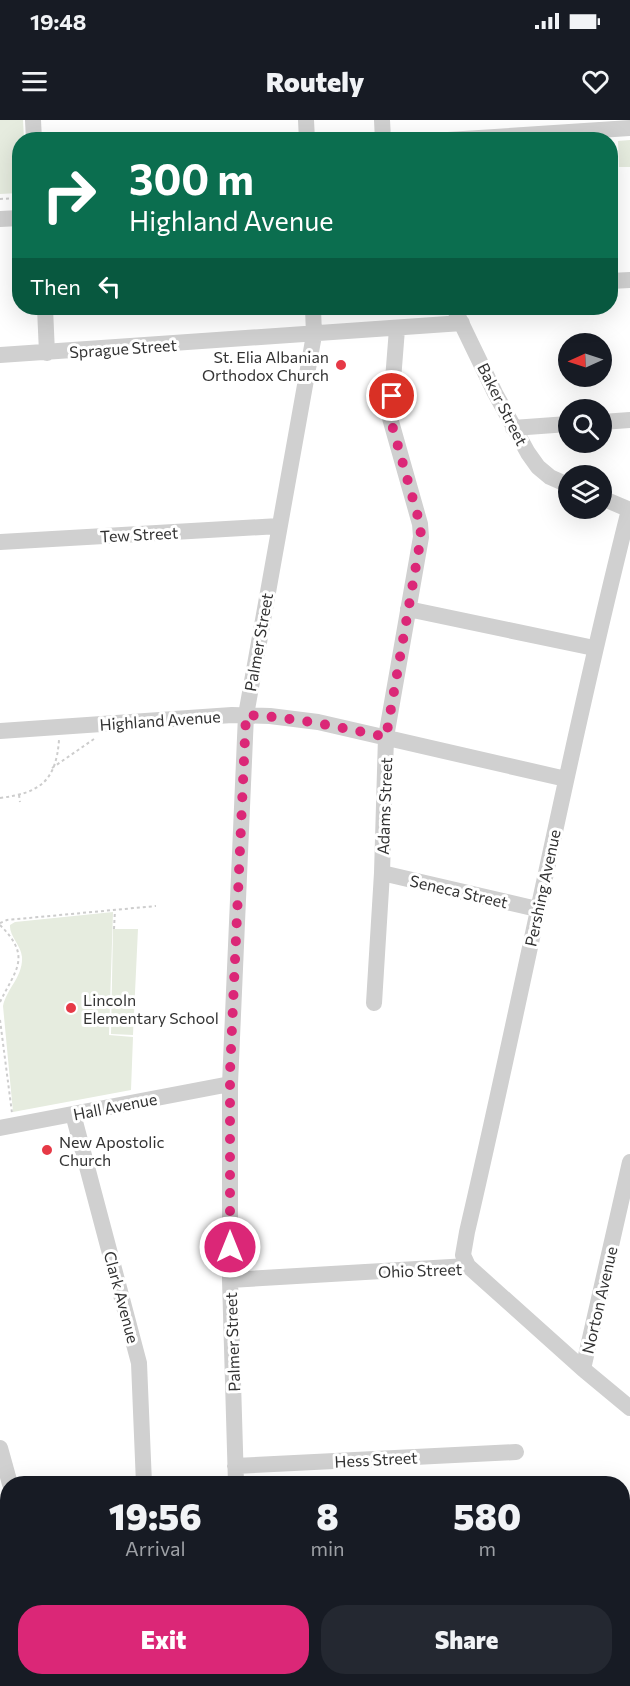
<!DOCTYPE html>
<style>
body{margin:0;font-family:Commissioner,sans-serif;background:#242831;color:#f1f3f6;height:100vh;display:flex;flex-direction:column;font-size:22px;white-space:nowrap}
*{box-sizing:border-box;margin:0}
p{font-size:20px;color:#9ea1a6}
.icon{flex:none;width:33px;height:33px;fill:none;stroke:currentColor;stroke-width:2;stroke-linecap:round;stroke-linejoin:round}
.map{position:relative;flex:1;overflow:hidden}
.sheet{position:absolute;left:0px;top:1356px;width:630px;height:210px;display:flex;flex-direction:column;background:#171b24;border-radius:24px 24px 0 0;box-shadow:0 6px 24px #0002}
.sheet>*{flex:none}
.banner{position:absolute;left:12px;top:12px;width:606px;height:183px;border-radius:24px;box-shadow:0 6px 24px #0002;background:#0b6e4f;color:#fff;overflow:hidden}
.needle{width:39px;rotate:267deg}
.tools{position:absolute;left:558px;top:213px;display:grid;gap:12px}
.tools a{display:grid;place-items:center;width:54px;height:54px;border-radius:50%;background:#171b24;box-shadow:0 6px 24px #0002;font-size:30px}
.pin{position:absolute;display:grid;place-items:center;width:51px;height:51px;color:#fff;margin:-26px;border:3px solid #fff;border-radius:50%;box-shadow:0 2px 6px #0007}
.me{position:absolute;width:66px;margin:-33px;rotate:0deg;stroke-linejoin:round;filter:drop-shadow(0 0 4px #0008)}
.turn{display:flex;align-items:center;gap:21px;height:126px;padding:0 18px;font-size:27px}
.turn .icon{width:78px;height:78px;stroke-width:2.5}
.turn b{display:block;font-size:42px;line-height:51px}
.then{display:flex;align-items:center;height:57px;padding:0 18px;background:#0003;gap:12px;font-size:22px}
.eta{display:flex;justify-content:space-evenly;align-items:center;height:102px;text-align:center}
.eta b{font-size:36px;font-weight:800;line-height:42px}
.action{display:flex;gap:12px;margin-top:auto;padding:12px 18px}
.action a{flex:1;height:69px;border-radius:24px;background:#db2777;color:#fff;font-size:24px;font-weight:800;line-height:69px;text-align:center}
.action a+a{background:#242831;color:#f1f3f6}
.status{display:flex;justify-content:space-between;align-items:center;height:42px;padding:0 30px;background:#171b24;direction:ltr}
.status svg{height:16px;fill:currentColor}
header{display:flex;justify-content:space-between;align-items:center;height:78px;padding:0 18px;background:#171b24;font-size:27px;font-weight:800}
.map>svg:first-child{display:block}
</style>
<div class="status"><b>19:48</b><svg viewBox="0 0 49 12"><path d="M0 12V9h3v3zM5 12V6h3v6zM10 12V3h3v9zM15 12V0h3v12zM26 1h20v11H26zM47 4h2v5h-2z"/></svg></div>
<header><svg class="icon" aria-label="menu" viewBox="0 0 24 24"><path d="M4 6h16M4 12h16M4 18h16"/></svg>Routely<svg class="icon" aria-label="heart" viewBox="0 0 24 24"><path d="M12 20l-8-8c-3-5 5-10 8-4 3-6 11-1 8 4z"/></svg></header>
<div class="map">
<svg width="630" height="1566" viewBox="0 0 630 1566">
<rect width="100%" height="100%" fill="#fff"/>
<path fill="#e6ecdf" d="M 0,0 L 23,0 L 24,19 L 20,20 L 19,73 L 0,74 Z
M 630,20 L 630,47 L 619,47 L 618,21 Z
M 113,792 L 109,915 L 133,917 L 131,970 L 13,992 L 3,886 C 7,868 23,857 22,837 C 21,825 9,816 10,805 L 15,802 Z
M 113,809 L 138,809 L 133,915 L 111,914 Z"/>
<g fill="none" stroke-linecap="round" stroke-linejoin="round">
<path stroke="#cdcdcd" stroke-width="2" stroke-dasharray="3 3" stroke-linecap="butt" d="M 0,79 L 20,78
M 52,648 L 94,619
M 19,675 L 20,682
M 0,678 C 39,673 56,662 59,620
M 0,803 L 7,800 L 156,786
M 0,805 C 32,837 16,849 0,882
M 114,809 L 115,790
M 0,900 L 12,993"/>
<path stroke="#d0d0d0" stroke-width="16" d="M 33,0 L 34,20
M 306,0 L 307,20
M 382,0 L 383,20
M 448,20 L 630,8
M 0,99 L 20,98
M 610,161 L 630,160
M 45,188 L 47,233
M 454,188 L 495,273 L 528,333 L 538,347 L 550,357 L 568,365
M 0,235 L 462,203
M 602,302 L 630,300
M 513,308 L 568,304
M 602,378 L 630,390
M 0,422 L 279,406
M 408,489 L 594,528
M 0,611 L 232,595 L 270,596 L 318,602 L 566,659
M 382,753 L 537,789
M 374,883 L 382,753 L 386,617 L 421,417 L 420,404 L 390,298 L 397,209
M 73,994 L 139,1243 L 144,1364
M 0,1008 L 230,964
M 468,1146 L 463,1135 L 467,1112 C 523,872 569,629 629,390
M 230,1160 L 468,1146 L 583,1249 L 630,1288
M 583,1249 L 630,1042
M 0,1328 L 10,1364
M 235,1346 L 516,1332
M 236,1364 L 230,1160 L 230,964 L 246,595 L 314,215 L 313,188
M 0,1430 L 8,1428
M 62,1558 L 65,1566
M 243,1558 L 244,1566"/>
</g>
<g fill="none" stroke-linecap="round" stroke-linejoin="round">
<path stroke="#db2777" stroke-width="10" stroke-dasharray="0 18" d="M 230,1127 L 230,952 L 246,595 C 293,597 339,607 386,617 L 421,417 L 420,404 L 390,298 L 392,276"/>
</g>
<g fill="#e63946" stroke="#fff" stroke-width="2">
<circle cx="341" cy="245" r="6"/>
<circle cx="71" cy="888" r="6"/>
<circle cx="47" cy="1030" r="6"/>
</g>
<g text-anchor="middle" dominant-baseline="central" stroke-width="6" stroke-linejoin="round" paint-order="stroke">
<g font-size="16" fill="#333" stroke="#fff">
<text transform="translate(123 228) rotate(-4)">Sprague Street</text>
<text transform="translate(503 284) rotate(63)">Baker Street</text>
<text transform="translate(139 414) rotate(-3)">Tew Street</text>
<text transform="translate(258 522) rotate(-80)">Palmer Street</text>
<text transform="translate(160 600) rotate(-4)">Highland Avenue</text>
<text transform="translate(384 686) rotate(-88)">Adams Street</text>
<text transform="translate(542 768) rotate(-78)">Pershing Avenue</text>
<text transform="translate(459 771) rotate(13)">Seneca Street</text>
<text transform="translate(115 986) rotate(-11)">Hall Avenue</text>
<text transform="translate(420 1150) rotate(-2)">Ohio Street</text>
<text transform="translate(122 1177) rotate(75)">Clark Avenue</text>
<text transform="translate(599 1180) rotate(-77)">Norton Avenue</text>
<text transform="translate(232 1222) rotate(-92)">Palmer Street</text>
<text transform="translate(376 1339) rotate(-3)">Hess Street</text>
</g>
<g font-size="16" fill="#333" stroke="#fff" text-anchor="start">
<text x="329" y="236" text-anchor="end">St. Elia Albanian<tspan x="329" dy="18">Orthodox Church</tspan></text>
<text x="83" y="879">Lincoln<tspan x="83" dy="18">Elementary School</tspan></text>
<text x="59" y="1021">New Apostolic<tspan x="59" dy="18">Church</tspan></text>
</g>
</g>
</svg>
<div class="tools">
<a><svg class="needle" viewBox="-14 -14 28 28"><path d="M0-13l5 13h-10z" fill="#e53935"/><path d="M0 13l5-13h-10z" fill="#9ea1a6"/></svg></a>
<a><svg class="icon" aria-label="search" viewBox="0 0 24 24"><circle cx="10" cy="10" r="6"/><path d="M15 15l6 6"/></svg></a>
<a><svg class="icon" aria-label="layers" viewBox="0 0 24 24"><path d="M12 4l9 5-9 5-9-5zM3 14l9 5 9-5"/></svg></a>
</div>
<div class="pin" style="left:392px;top:276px;background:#d93025"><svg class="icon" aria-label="arrive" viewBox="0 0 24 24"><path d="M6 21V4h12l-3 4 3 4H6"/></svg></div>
<svg class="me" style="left:230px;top:1127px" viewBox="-20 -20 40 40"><circle r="17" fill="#db2777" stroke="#fff" stroke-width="3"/><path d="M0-11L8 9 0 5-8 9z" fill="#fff"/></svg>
<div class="banner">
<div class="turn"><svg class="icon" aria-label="right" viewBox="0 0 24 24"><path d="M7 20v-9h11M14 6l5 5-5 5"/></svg><div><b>300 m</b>Highland Avenue</div></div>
<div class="then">Then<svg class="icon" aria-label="left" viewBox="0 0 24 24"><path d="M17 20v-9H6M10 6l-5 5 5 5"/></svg></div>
</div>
<section class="sheet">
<div class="eta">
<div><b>19:56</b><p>Arrival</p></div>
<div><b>8</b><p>min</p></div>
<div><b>580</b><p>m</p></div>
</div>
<div class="action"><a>Exit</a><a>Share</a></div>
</section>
</div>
